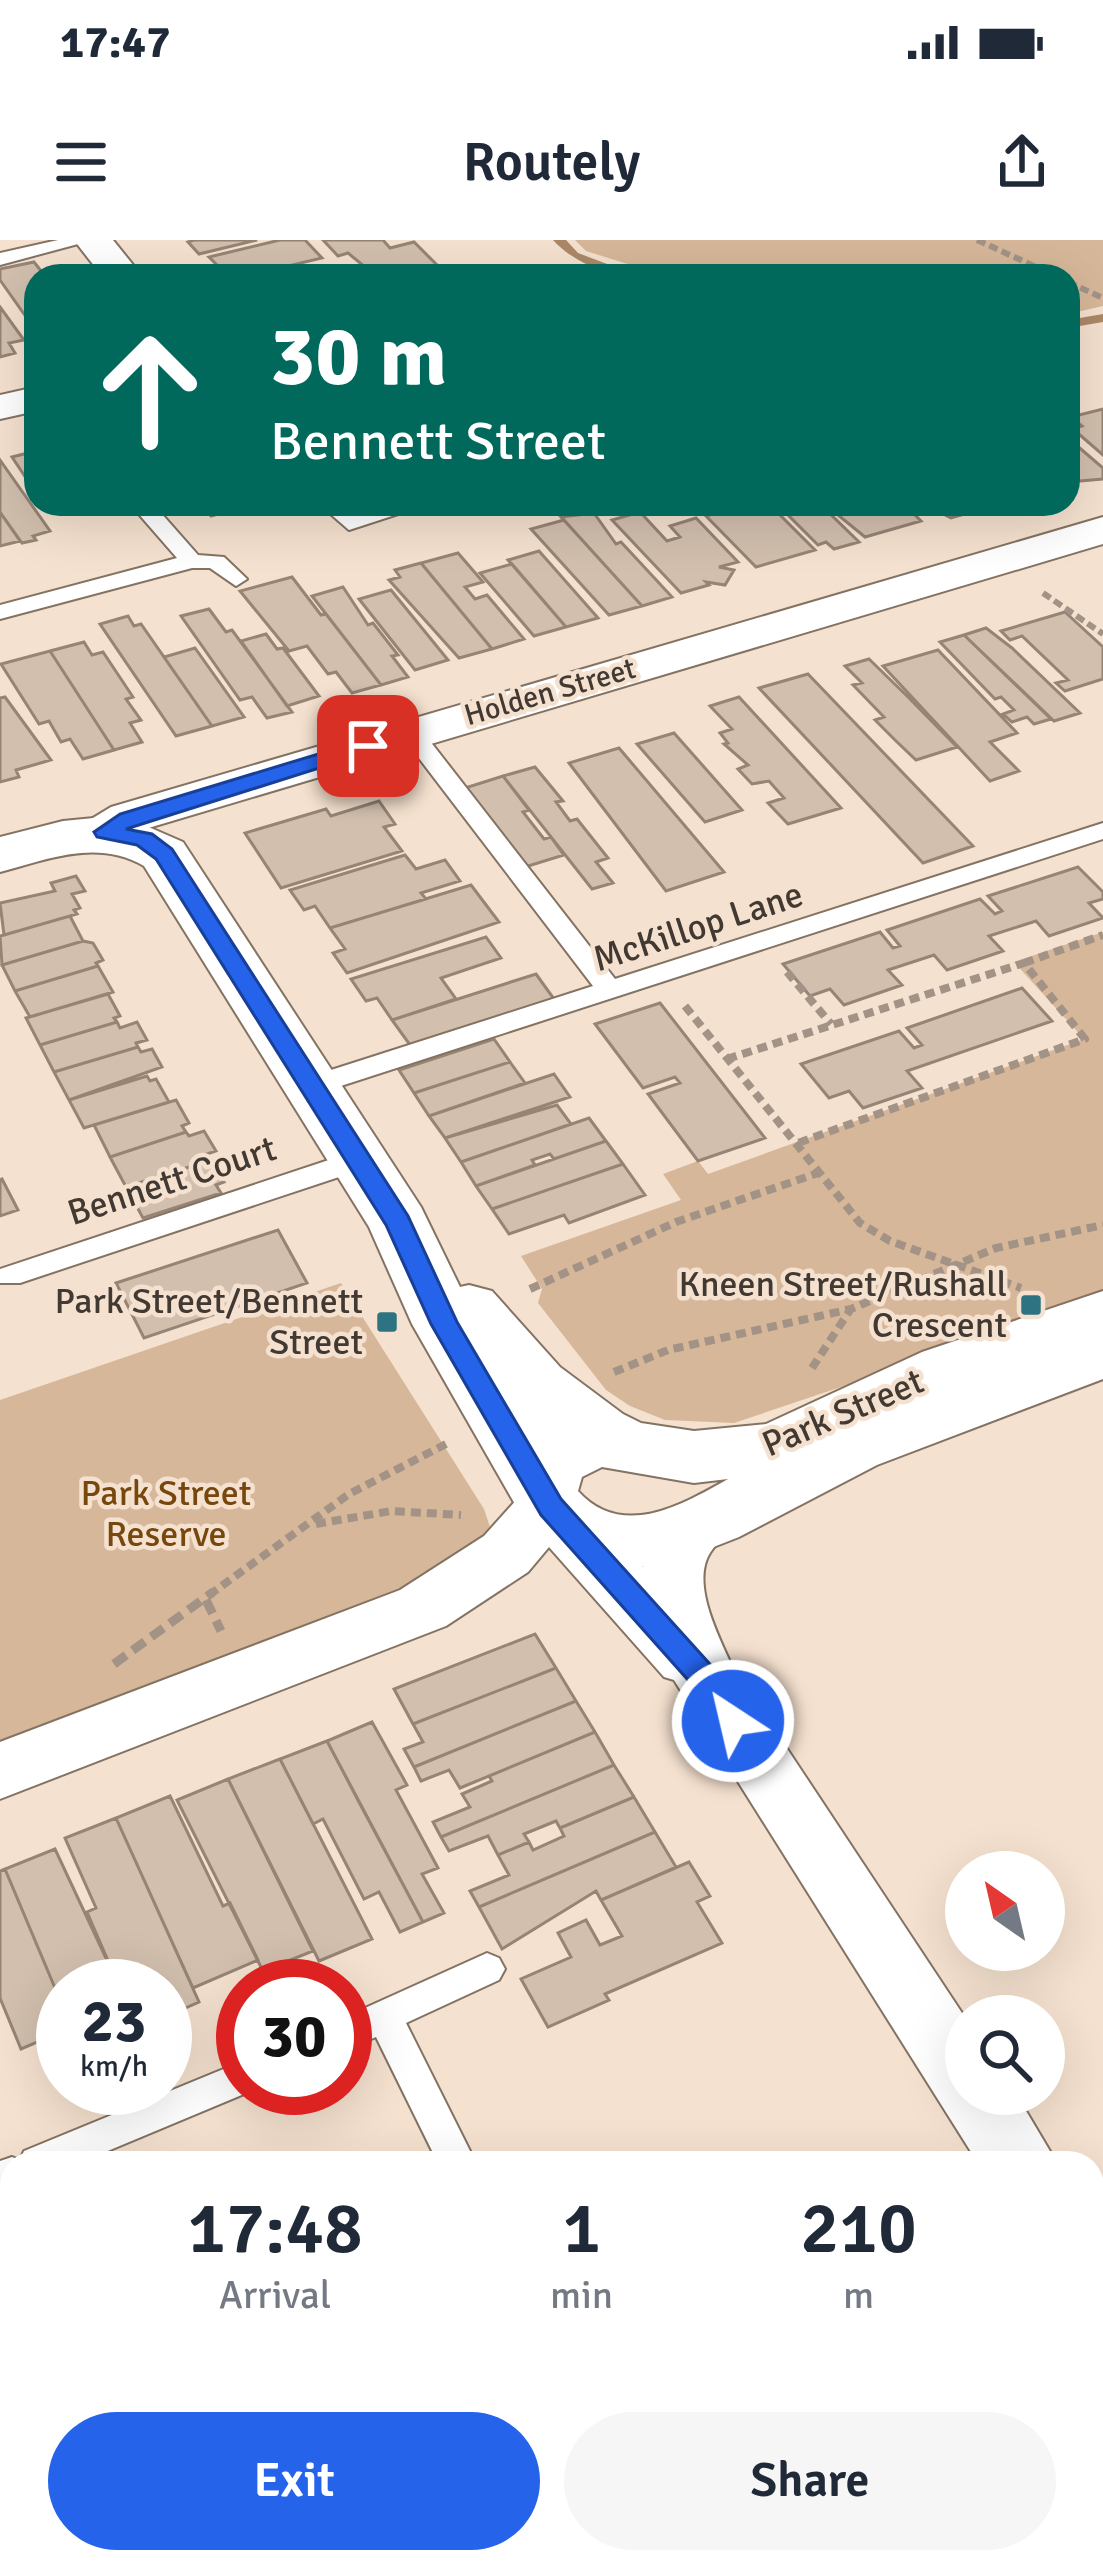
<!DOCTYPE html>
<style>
body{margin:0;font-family:Signika,sans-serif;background:#f6f6f7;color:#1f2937;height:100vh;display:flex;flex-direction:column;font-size:45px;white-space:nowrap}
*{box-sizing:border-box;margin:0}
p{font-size:39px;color:#747a83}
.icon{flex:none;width:66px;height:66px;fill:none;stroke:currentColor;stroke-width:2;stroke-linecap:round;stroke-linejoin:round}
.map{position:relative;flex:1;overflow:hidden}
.details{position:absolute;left:0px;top:1911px;width:1104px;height:423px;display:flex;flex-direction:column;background:#fff;border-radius:36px 36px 0 0;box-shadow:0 12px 48px #0002}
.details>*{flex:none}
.banner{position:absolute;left:24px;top:24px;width:1056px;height:252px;border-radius:36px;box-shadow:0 12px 48px #0002;background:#00695c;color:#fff;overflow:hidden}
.needle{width:78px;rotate:326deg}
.tools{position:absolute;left:945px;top:1611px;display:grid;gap:24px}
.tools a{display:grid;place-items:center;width:120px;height:120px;border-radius:50%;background:#fff;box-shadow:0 12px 48px #0002;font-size:60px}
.speed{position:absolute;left:36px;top:1719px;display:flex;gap:24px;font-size:60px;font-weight:700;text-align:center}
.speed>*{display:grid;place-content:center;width:156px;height:156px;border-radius:50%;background:#fff;box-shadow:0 12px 48px #0002;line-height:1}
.speed small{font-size:30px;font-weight:400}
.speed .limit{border:18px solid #d22;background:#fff;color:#111}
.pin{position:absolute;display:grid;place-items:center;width:102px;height:102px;color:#fff;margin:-51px;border-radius:24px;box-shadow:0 6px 18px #0006}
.me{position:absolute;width:132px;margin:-66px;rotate:325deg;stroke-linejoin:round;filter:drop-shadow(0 0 9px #0008)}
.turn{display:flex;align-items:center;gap:42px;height:252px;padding:0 48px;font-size:54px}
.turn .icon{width:156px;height:156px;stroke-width:2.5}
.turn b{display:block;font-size:84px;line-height:102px}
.eta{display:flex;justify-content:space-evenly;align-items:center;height:204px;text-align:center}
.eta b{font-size:72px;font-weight:600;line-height:84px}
.primary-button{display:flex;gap:24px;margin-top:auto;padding:24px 48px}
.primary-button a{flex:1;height:138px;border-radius:72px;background:#2563eb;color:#fff;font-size:48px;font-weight:600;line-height:138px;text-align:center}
.primary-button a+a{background:#f6f6f7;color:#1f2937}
.status{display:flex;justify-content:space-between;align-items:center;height:84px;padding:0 60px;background:#fff;direction:ltr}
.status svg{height:33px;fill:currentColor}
header{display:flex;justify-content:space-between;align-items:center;height:156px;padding:0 48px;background:#fff;font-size:54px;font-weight:600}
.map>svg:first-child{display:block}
</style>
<div class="status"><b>17:47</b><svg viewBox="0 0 49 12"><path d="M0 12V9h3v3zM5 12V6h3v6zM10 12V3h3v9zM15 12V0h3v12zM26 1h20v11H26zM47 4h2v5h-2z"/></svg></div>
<header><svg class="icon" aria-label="menu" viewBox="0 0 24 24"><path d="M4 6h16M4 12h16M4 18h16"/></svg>Routely<svg class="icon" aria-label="share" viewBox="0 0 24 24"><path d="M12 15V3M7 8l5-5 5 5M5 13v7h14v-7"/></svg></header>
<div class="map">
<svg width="1103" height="2332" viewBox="0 0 1103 2332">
<rect width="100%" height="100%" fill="#f5e1cf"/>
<path fill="#d7b799" d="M 575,0 L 1103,0 L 1103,66 L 1068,74 L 1068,36 L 666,36 L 586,11 Z
M 1103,692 L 1103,1059 L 734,1183 L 665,1180 L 630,1166 L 606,1150 L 538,1063 L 542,1049 L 521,1016 L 681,960 L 663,934 L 698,921 L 708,934 L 1084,799 L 1014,722 Z
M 341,1043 L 484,1269 L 495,1302 L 465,1326 L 0,1512 L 0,1160 Z"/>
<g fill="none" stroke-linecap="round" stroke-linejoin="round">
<path fill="#ac8867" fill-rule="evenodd" d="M 553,0 L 566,0 L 578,13 L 639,36 C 608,36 574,23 553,0 Z
M 1103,74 L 1103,82 L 1068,88 L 1068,80 Z"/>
</g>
<path fill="#d2bfae" stroke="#968474" stroke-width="3" d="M 194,0 L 257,0 L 199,14 L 188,2 Z
M 280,0 L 305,0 L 322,18 L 246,36 L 218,36 L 211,28 L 218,26 L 209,17 Z
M 323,0 L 383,0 L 390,8 L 414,2 L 438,26 L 400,36 L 376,36 L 348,13 L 338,16 Z
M 34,22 L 45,36 L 36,36 L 36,91 L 0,40 L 0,29 Z
M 303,26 L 316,26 L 322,33 L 332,30 L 337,36 L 259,36 Z
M 0,67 L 24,100 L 9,103 L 15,113 L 0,117 Z
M 1103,169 L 1103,215 L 1073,189 L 1082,186 L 1071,177 Z
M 1068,198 L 1103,228 L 1103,239 L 1068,242 Z
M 36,211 L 36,253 L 12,217 Z
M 0,220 L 50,291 L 33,296 L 36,300 L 22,303 L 0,272 Z
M 201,264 L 255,264 L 211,276 Z
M 747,264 L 769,264 L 815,310 L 756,327 L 706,276 Z
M 777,264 L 820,264 L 859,302 L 834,309 L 826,302 L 818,305 Z
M 904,264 L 921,281 L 865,297 L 827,266 Z
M 924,264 L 977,264 L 982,269 L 951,278 Z
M 0,272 L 20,301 L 0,306 Z
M 640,272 L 667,301 L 680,297 L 670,286 L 696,278 L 738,322 L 719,327 L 734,330 L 725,345 L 706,342 L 709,345 L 681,353 L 612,280 Z
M 594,273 L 616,304 L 621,302 L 672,357 L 642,366 L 561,277 Z
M 564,280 L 642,366 L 609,375 L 531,289 Z
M 539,311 L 598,378 L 566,387 L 508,320 Z
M 458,313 L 483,342 L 465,347 L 475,359 L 487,355 L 524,399 L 492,409 L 421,323 Z
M 421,323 L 492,409 L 459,418 L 389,340 L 400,337 L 395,330 Z
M 512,324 L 566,387 L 534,396 L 480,333 Z
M 292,337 L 321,375 L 326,374 L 381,445 L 352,453 L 336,432 L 328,434 L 307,406 L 289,411 L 240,351 Z
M 343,347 L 368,385 L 373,383 L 398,415 L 392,416 L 408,437 L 381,445 L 312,356 Z
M 391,350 L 448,420 L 415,430 L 359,359 Z
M 209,369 L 226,392 L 232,390 L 292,472 L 267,478 L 252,457 L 240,460 L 181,376 Z
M 1065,372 L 1103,407 L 1103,439 L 1065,451 L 1056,443 L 1068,440 L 1022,396 L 1010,400 L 1001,391 Z
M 128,376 L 134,386 L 141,384 L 212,486 L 176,496 L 100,384 Z
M 986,388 L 1012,408 L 1080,473 L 1054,481 L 964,395 Z
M 266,394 L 277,409 L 283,408 L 319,456 L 287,466 L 241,401 Z
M 964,395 L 1051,479 L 1034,484 L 1027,477 L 1012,482 L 1003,474 L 1014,470 L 1001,457 L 995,459 L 940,402 Z
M 84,402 L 92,415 L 103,412 L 133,457 L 126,459 L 141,480 L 130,483 L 142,502 L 114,510 L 50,411 Z
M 195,408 L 244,477 L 212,486 L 164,417 Z
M 938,410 L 1017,493 L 990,502 L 1019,531 L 990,541 L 883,426 Z
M 50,411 L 114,510 L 83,519 L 70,499 L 61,502 L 49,481 L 39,484 L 1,424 Z
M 869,419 L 908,457 L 957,507 L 916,520 L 896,501 L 875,480 L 884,477 L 853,445 L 862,443 L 845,426 Z
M 808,434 L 973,606 L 923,623 L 759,448 Z
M 5,457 L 51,520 L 16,530 L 19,537 L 0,542 L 0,458 Z
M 739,457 L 841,568 L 788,584 L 768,563 L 784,558 L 769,541 L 752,544 L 738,529 L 748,525 L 724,504 L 728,503 L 720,493 L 732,489 L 710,466 Z
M 674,493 L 742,570 L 705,582 L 637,504 Z
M 619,508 L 724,632 L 666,651 L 569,523 Z
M 535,527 L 563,561 L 556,562 L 570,581 L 577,579 L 608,618 L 596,622 L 613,643 L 592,649 L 503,536 Z
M 503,536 L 529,570 L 523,572 L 544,599 L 551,597 L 564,615 L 525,627 L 465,548 Z
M 379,561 L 395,584 L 384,587 L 402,611 L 281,648 L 245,593 L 326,569 L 331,576 Z
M 405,615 L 416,629 L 445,620 L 460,641 L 421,653 L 426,659 L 330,688 L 315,666 L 304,670 L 290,650 Z
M 1078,627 L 1103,652 L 1103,659 L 1089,663 L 1103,678 L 1049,696 L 1036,681 L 989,696 L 1003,711 L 947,730 L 934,715 L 888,730 L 902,745 L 844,765 L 830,749 L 810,756 L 783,724 L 880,692 L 893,708 L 900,706 L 887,690 L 980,659 L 995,674 L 1002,671 L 988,656 Z
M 76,636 L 85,651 L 72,654 L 80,668 L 74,670 L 77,674 L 4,695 L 0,663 L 55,651 L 51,643 Z
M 471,645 L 499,682 L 347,733 L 333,713 L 345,709 L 330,688 Z
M 70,676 L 83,701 L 2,725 L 0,696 Z
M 486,697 L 501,718 L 441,738 L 456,759 L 392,780 L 377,758 L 366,761 L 351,739 Z
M 83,701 L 93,703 L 103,720 L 96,723 L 98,726 L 15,751 L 2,725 Z
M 98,726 L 113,752 L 30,777 L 15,751 Z
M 536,734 L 554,759 L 410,805 L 392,780 Z
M 1022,748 L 1052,781 L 907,831 L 922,848 L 863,868 L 849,851 L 829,858 L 801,824 L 899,791 L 914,808 L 922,805 L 907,788 Z
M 108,754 L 120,776 L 114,778 L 117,782 L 40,805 L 26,778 Z
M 660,763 L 765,898 L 698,921 L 648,854 L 680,843 L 675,837 L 643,848 L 595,784 Z
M 117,782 L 120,788 L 137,782 L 147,800 L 136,803 L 138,807 L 54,832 L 40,805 Z
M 494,799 L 510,822 L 414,853 L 399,830 Z
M 138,807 L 141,812 L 152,809 L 162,827 L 69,860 L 54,832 Z
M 510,822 L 525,843 L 429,876 L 414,853 Z
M 554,834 L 570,857 L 445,898 L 429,876 Z
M 147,836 L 150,841 L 156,839 L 169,862 L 84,888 L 69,860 Z
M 176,860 L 189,883 L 182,886 L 186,892 L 110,917 L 94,885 Z
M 557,865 L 571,884 L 461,922 L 445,898 Z
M 589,878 L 606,901 L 554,919 L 550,914 L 532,920 L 535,925 L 476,946 L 461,922 Z
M 204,891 L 216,911 L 207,914 L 211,920 L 126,947 L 110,917 L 186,892 L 189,896 Z
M 606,901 L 623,924 L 492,969 L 476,946 Z
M 211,920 L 224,942 L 216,945 L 221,953 L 143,978 L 126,947 Z
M 623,924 L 645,955 L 569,983 L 564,975 L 509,994 L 492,969 Z
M 2,939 L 18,970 L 0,976 L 0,940 Z
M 278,990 L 307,1043 L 144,1098 L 116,1043 Z
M 535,1394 L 556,1428 L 413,1484 L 394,1449 Z
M 556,1428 L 576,1461 L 414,1527 L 404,1509 L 423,1502 L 413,1484 Z
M 576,1461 L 595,1492 L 460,1548 L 449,1530 L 421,1541 L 414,1527 Z
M 372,1482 L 407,1545 L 396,1550 L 438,1628 L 422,1634 L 444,1673 L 423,1682 L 327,1501 Z
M 595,1492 L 614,1525 L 441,1597 L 433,1582 L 470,1567 L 462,1554 L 492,1541 L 489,1536 Z
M 327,1501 L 360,1564 L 423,1682 L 400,1692 L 379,1652 L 364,1659 L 323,1579 L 313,1584 L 280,1519 Z
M 280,1519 L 372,1699 L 319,1721 L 228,1539 Z
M 614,1525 L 634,1557 L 560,1588 L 556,1581 L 524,1594 L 529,1602 L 498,1615 L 488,1596 L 449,1611 L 441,1597 Z
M 228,1539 L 313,1711 L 263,1731 L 177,1560 Z
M 170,1556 L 223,1666 L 230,1663 L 258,1720 L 193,1748 L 116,1578 Z
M 634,1557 L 655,1592 L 479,1667 L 470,1651 L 509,1635 L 498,1615 L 529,1602 L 533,1610 L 564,1596 L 560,1588 Z
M 116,1578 L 199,1762 L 165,1777 L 165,1746 L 119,1746 L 87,1672 L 96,1668 L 65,1598 Z
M 655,1592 L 676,1627 L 601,1660 L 596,1651 L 502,1709 L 479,1667 Z
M 55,1609 L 119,1746 L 63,1746 L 63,1767 L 5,1629 Z
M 689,1622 L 710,1656 L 697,1662 L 722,1703 L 605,1754 L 609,1760 L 548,1787 L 521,1739 L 571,1717 L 558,1693 L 586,1680 L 600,1705 L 622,1696 L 601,1660 Z
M 5,1629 L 63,1767 L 63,1791 L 21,1809 L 0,1758 L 0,1631 Z"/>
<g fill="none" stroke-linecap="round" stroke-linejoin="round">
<defs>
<path id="lane" d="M 58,0 L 93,0 L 0,25 L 0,13 Z
M 130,264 L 153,264 L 198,315 L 224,317 L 247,339 L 236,346 L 210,328 L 192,328 L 0,379 L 0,365 L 177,318 Z
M 319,264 L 342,264 L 353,275 L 394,264 L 429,264 L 349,290 Z
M 411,485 L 419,487 L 615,739 L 1103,583 L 1103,599 L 313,855 L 303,853 L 299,846 L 303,839 L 593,746 L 399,492 Z
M 359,910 L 373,920 L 369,927 L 20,1043 L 0,1043 L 0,1029 Z
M 487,1713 L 499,1718 L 505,1729 L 499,1740 L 406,1783 L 476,1923 L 438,1923 L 376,1797 L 345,1810 L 345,1777 Z
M 243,1821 L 243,1848 L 256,1849 L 79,1923 L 12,1923 L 12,1952 L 0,1956 L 0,1921 L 12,1917 L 20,1920 L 24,1911 Z
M 634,2322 L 675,2322 L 679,2332 L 638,2332 Z"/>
<path id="street" d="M 74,0 L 113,0 L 142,36 L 102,36 Z
M 36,147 L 36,171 L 0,179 L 0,155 Z
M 1103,277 L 1103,304 L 145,589 C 125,602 112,609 88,603 L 80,592 L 88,581 L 111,567 Z
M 550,1240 L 572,1247 L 643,1327 C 650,1284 681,1251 724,1265 L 733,1282 C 727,1294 717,1302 710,1313 C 691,1343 718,1395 731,1424 L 966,1779 L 966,1854 L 1016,1854 L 1057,1923 L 978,1923 L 674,1440 L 664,1437 L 549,1307 L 528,1332 L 446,1386 L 0,1559 L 0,1502 L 400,1350 L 484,1296 L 528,1247 Z
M 0,1982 L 12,1987 L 12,2086 L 0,2081 Z
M 1092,1999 L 1103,2003 L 1103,2089 L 1092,2084 Z
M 77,2322 L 159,2322 L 163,2332 L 81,2332 Z"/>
<path id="secondary" d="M 104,577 L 144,585 L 183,602 L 421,967 L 460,1047 L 469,1045 L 492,1051 L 560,1127 L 623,1174 L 641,1183 L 694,1191 L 766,1184 L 922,1112 L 1103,1051 L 1103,1139 L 877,1225 L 739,1297 L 673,1323 L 620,1329 L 551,1307 L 524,1280 L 412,1084 L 369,987 L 144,626 C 97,599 49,619 0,632 L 0,597 L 63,581 ZM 602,1227 L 694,1243 L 728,1239 C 682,1265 622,1300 578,1251 L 582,1237 Z"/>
</defs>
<use href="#lane" stroke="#847363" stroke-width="4"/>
<use href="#street" stroke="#847363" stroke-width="4"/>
<use href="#secondary" stroke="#847363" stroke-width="4"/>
<path stroke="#a29386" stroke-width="6" stroke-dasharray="9 4.5" stroke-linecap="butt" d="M 977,0 L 1056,36
M 1068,42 L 1103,58
M 1043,353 L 1103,394"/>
<path stroke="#a29386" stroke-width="8" stroke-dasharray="10 6" stroke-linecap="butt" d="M 1024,723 L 1103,695
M 787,732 L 831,784
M 685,766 L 860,983 L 890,1001 L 1021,1048
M 727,819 L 1024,723 L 1085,799 L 795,904
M 530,1049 L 676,982 L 818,933
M 812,1128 L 850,1070
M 614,1132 L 668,1110 L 851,1069 L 996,1008 L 1103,985
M 316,1284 L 391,1271 L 461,1275
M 209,1355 L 349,1254 L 446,1204"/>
<path stroke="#a29386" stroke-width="9" stroke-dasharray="15 8" stroke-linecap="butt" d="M 206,1360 L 221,1391
M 114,1424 L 213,1352"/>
<use href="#lane" fill="#fff" fill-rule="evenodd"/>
<use href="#street" fill="#fff" fill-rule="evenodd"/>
<use href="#secondary" fill="#fff" fill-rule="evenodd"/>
</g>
<path fill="#2563eb" stroke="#184099" stroke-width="3" d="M 368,499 L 376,501 L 376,510 L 126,589 L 152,594 L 172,609 L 408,976 L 457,1082 L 561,1259 L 717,1432 L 748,1481 L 743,1490 L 733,1493 L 722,1490 L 696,1449 L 541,1275 L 431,1084 L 386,985 L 156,619 L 137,605 L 97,597 L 94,592 L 120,574 Z"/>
<g fill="#2e7382" stroke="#f5e1cf" stroke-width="4.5">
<rect x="1019" y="1053" width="24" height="24" rx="6"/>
<rect x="375" y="1070" width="24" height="24" rx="6"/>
</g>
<g text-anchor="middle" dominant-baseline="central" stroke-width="9" stroke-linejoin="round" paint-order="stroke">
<g font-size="30" fill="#413932" stroke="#f5e1cf">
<text transform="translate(550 452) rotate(-16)">Holden Street</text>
</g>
<g font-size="36" fill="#413932" stroke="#f5e1cf">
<text transform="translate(698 687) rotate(-18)">McKillop Lane</text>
<text transform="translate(172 941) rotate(-18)">Bennett Court</text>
<text transform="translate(843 1173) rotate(-23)">Park Street</text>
</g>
<g font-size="36" fill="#413932" stroke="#f5e1cf" text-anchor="end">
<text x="1007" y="1044">Kneen Street/Rushall<tspan x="1007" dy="41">Crescent</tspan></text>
<text x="363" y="1061">Park Street/Bennett<tspan x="363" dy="41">Street</tspan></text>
</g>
<g font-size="36" fill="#77470d" stroke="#f5e1cf">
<text x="166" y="1253">Park Street<tspan x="166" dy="41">Reserve</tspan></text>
</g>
</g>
</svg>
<div class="tools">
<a><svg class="needle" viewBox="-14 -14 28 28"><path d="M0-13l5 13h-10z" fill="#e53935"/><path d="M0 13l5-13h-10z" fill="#747a83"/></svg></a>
<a><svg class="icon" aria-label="search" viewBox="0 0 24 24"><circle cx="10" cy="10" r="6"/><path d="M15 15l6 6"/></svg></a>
</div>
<div class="speed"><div>23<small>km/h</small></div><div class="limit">30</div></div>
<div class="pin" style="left:368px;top:506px;background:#d93025"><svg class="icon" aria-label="arrive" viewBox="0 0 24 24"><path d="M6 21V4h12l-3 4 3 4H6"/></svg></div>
<svg class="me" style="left:733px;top:1481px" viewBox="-20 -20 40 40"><circle r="17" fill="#2563eb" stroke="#fff" stroke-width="3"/><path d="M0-11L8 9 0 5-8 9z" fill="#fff"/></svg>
<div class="banner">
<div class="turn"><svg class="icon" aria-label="ahead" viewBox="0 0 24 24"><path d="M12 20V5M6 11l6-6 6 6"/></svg><div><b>30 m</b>Bennett Street</div></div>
</div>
<section class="details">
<div class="eta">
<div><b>17:48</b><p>Arrival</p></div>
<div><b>1</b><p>min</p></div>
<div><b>210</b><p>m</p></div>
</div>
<div class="primary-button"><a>Exit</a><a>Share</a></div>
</section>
</div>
